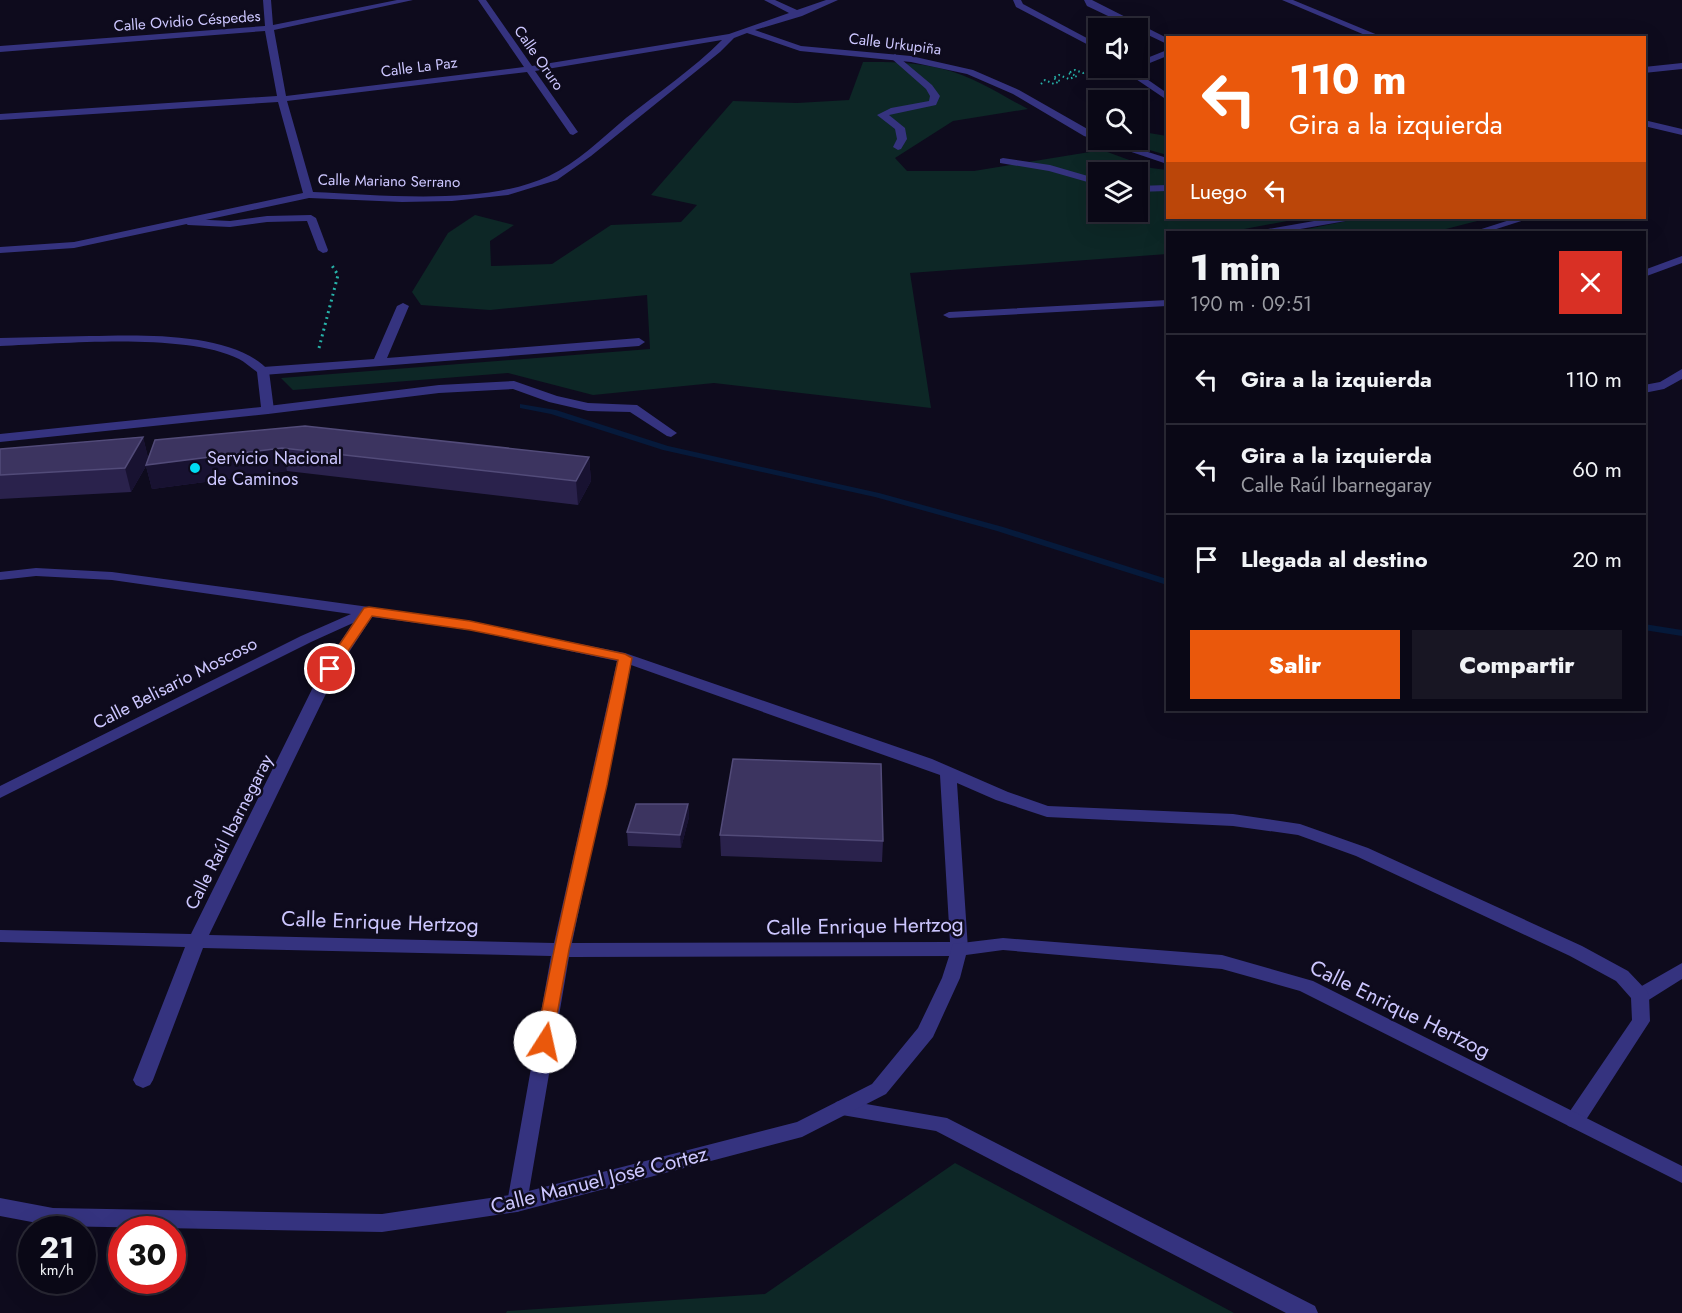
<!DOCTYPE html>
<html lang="es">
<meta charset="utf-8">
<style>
body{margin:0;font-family:Jost,sans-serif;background:#181623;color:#f1f3f6;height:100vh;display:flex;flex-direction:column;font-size:22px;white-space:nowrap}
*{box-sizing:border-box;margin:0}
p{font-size:20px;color:#999aa1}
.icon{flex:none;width:33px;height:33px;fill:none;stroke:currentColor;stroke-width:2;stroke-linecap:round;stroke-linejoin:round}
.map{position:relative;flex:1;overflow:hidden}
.side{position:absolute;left:1166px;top:231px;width:480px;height:480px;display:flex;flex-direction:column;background:#0a0816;border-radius:0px;box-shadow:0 6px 24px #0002,0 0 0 2px #2a2935}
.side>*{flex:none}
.top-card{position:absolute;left:1166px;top:36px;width:480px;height:183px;border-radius:0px;box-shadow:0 6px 24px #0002,0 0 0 2px #2a2935;background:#ea580c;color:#fff;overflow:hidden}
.buttons{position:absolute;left:1088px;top:18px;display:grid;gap:12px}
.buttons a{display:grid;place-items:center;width:60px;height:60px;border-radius:0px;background:#0a0816;box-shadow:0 6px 24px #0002,0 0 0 2px #2a2935;font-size:30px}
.speed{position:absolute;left:18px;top:1216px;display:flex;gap:12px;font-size:30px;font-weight:700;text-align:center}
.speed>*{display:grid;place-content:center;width:78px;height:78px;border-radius:50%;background:#0a0816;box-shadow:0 6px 24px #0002,0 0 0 2px #2a2935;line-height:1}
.speed small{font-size:15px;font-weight:400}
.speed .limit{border:9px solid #d22;background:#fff;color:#111}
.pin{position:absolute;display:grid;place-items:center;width:51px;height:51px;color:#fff;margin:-26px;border:3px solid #fff;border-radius:50%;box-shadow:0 2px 6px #0007}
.me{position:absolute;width:66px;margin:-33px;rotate:10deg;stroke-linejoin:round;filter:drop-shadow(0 0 4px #0008)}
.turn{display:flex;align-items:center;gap:21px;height:126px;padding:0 24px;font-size:27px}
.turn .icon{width:78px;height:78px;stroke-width:2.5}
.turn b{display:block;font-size:42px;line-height:51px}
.then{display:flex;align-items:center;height:57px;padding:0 24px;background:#0003;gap:12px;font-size:22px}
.round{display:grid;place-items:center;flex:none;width:63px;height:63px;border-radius:0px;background:#181623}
.head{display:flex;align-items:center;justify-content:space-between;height:102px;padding:0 24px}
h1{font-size:36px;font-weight:800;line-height:45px}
.button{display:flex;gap:12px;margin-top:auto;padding:12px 24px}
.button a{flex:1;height:69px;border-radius:0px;background:#ea580c;color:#fff;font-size:24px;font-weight:800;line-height:69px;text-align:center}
.button a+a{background:#181623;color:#f1f3f6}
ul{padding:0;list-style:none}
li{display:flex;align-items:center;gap:18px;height:90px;padding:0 24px;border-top:2px solid #2a2935}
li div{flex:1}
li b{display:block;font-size:22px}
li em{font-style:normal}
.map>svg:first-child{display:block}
</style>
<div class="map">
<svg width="1682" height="1313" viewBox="0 0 1682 1313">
<rect width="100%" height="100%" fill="#0e0b1d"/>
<path fill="#0d2726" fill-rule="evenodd" d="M 863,62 C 889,62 917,62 943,69 C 973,76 1001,95 1028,109 L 953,121 L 895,158 L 907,171 L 974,171 L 1102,150 L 1151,168 L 1167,170 L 1167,218 L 1303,218 L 1228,232 L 1167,232 L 1167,254 L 910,273 L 931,408 L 714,383 L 593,395 L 508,373 L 293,390 L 281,378 L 650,349 L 647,295 L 490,310 L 421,305 L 412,292 L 448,233 L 475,215 L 514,225 L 490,241 L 491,266 L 552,264 L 611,225 L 681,222 L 697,205 L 651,195 L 733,101 L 797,103 L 849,100 ZM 1098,172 L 1137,172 L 1137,212 L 1098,212 Z
M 1137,131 L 1167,136 L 1167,155 L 1114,140 L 1137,140 Z
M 1361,218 L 1489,218 L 1434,232 L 1293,232 Z
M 955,1163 L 1234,1313 L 506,1313 L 507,1311 L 765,1294 Z"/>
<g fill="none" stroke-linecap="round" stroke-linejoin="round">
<path fill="#061a3b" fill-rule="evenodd" d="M 520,404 L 556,410 L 668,446 L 879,493 L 1003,527 L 1167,579 L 1167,585 L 997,531 L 875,497 L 663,450 L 551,414 L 520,408 Z
M 1644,624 L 1682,630 L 1682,636 L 1644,630 Z"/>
<path stroke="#27b3a9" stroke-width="2" stroke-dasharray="1.5 3" stroke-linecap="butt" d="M 1041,84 L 1045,80 L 1054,84 L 1060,81 L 1053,78 L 1059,75 L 1069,79 L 1077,76 L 1068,73 L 1075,70 L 1083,73 L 1095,68 L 1089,65 L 1091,64"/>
<path stroke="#27b3a9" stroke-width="3" stroke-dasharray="2 4" stroke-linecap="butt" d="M 319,348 L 338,275 L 331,264"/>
<path fill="#35337f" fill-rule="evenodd" d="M 895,54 L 932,85 L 940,96 L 936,105 L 889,115 L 905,128 L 907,139 L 901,149 L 898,150 L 893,147 L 897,139 L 895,129 L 877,115 L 891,108 L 929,101 L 930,96 L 926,89 L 892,59 L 891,57 Z
M 1003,158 L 1050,165 L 1098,179 L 1098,185 L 1049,171 L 1000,163 L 1000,159 Z
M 1167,185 L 1167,191 L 1137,192 L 1137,186 Z
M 311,215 L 316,218 L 328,250 L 327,252 L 323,253 L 318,250 L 307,221 L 267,222 L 230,227 L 188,225 L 183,222 L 188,219 L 230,221 L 267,216 Z
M 403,303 L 409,306 L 387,358 L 639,338 L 645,342 L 639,346 L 263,375 L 257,371 L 263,367 L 374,359 L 397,306 Z
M 514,381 L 557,396 L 588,403 L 637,405 L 677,433 L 671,437 L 667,436 L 630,412 L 588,411 L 549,402 L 513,389 L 439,393 L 268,414 L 262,410 L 268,406 L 439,385 Z
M 1682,963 L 1682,979 L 1647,1001 L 1640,1003 L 1633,1001 L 1631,996 L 1633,991 Z
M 843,1100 L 947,1118 L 1315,1306 L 1318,1313 L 1286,1313 L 936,1131 L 836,1114 L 833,1108 L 836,1102 Z"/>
<path fill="#35337f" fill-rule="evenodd" d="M 263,0 L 271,0 L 273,25 L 397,0 L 413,0 L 274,30 L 286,96 L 524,67 L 478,0 L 486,0 L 532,66 L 729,34 L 789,13 L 764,0 L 775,0 L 797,10 L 826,0 L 838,0 L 802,16 L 755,30 L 801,46 L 911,56 L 973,70 L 1019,90 L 1098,135 L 1098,140 L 1110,140 L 1167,158 L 1167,164 L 1084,136 L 1013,94 L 967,74 L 911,62 L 800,51 L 747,33 L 734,38 L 720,52 L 591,156 L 557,180 L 508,195 L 452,201 L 402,202 L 309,198 L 74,248 L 0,253 L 0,247 L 74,242 L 303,193 L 278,102 L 0,120 L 0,114 L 277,96 L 265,31 L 0,52 L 0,46 L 265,26 ZM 722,40 C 693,69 658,93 626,118 C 602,138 577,163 549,176 C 485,206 383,195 313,192 L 287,101 L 527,72 L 570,134 L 573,135 L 578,132 L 535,71 Z
M 1013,0 L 1021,0 L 1023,4 L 1098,44 L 1098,50 L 1016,7 Z
M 1084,0 L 1092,0 L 1167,38 L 1167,44 L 1087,6 Z
M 1282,0 L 1293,0 L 1385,38 L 1372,38 Z
M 1167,50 L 1167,56 L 1140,67 L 1136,68 L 1137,62 Z
M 1682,63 L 1682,69 L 1644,73 L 1644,67 Z
M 1124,68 L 1131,68 L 1167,93 L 1167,100 L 1124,71 Z
M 1644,120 L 1682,129 L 1682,135 L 1644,126 Z
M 1331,218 L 1351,218 L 1346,221 L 1283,232 L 1263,232 L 1268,229 Z
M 1516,218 L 1531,218 L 1487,232 L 1472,232 Z
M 1682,256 L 1682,263 L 1644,277 L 1644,270 Z
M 1167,300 L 1167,306 L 949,318 L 943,315 L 949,312 Z
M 90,336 C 139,335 234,331 269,371 L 274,410 L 268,414 L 0,442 L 0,434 L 261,407 L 257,372 C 251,368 245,362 239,359 C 183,332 63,344 0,346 L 0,338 Z
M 1682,369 L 1682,379 L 1664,389 L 1644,393 L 1644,385 L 1660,382 Z
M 36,568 L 112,572 L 369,607 L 470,622 L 625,653 L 932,759 L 1008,792 L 1048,806 L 1233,814 L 1300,824 L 1368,848 L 1582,946 L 1628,971 L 1647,991 L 1649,996 L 1650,1021 L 1582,1126 L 1575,1128 L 1568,1126 L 1565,1120 L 1568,1114 L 1632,1020 L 1631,998 L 1616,981 L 1570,956 L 1356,856 L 1298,835 L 1233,826 L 1047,817 L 996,800 L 957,783 L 968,949 L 965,954 L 959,956 L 569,957 L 527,1203 L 524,1209 L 517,1212 L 510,1209 L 507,1203 L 551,956 L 203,948 L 153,1080 L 150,1085 L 143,1088 L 136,1085 L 133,1080 L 185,947 L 0,942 L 0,930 L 191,934 L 322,669 L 353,623 L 311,642 L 0,798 L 0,786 L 301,636 L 351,614 L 112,580 L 36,576 L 0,580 L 0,572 ZM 372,617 L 470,630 L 617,661 L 554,943 L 209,935 L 338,669 ZM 631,665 L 940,775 L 950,942 L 572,943 Z"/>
<path fill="#35337f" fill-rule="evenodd" d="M 1003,938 L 1222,955 L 1313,981 L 1682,1166 L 1682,1183 L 1300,991 L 1222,969 L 1003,950 L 966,955 L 960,978 L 933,1037 L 886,1094 L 802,1137 L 517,1212 L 382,1232 L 53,1226 L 0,1216 L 0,1198 L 53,1208 L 382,1214 L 517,1194 L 797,1122 L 872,1084 L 918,1028 L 942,978 L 953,944 Z"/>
</g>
<path fill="#2a224c" d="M 143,437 L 148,458 L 155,440 L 589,457 L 591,481 L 578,505 L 287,471 L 152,489 L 146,466 L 131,492 L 0,499 L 0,449 Z
M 688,804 L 689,817 L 681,848 L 628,846 L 627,832 Z
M 720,835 L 883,841 L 882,862 L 721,856 Z"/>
<path fill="#181231" d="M 143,437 L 149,461 L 282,448 L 287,471 L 152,489 L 146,466 L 131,492 L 125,468 Z
M 589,457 L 591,481 L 578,505 L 576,481 Z
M 688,804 L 689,817 L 681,848 L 680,835 Z"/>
<path fill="#3c3460" stroke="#524b79" stroke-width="1.5" d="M 305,426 L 589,457 L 576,481 L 282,448 L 146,465 L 155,440 Z
M 143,437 L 125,468 L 0,475 L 0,449 Z
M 733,759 L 881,764 L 883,841 L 720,835 Z
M 636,804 L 688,804 L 680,835 L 627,832 Z"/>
<path fill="#ea580c" stroke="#983908" stroke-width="1.5" d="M 369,607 L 470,621 L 625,654 L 632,658 L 607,785 L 569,950 L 551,1047 L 545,1048 L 539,1047 L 536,1042 C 559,914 591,788 618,660 L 470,630 L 372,616 L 334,672 L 325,672 L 323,669 L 364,608 Z"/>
<circle fill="#00dcf2" stroke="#0e0b1d" stroke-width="2" cx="195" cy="468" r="6"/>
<g text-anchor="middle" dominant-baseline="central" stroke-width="5" stroke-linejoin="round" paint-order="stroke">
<g font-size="15" fill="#cdc7ff" stroke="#0e0b1d">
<text transform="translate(187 21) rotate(-4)">Calle Ovidio Céspedes</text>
<text transform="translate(895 44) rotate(7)">Calle Urkupiña</text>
<text transform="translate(539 58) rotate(55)">Calle Oruro</text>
<text transform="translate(419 67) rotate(-7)">Calle La Paz</text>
<text transform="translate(389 181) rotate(1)">Calle Mariano Serrano</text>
</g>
<g font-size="18" fill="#cdc7ff" stroke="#0e0b1d" text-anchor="start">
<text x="207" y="458">Servicio Nacional<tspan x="207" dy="21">de Caminos</tspan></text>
</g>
<g font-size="18" fill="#cdc7ff" stroke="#0e0b1d">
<text transform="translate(175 683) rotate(-27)">Calle Belisario Moscoso</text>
<text transform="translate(229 832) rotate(-63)">Calle Raúl Ibarnegaray</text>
</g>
<g font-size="21" fill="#cdc7ff" stroke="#0e0b1d">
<text transform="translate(380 922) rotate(2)">Calle Enrique Hertzog</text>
<text transform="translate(865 926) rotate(-1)">Calle Enrique Hertzog</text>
<text transform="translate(1400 1009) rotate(26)">Calle Enrique Hertzog</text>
<text transform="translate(599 1180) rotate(-14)">Calle Manuel José Cortez</text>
</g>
</g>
</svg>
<div class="buttons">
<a><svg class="icon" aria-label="sound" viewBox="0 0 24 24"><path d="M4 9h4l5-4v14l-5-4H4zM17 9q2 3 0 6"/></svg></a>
<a><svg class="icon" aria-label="search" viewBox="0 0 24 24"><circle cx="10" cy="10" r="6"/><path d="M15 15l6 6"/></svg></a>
<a><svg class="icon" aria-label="layers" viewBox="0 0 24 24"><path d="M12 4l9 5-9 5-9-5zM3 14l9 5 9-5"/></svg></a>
</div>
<div class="speed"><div>21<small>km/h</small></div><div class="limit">30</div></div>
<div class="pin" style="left:330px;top:669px;background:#d93025"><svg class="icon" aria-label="arrive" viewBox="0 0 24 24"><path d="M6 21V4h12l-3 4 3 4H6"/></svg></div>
<svg class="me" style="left:545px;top:1042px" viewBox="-20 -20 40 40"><circle r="19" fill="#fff"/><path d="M0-13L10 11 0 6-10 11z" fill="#ea580c"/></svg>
<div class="top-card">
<div class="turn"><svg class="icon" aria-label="left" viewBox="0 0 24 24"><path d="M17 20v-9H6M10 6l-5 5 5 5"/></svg><div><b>110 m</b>Gira a la izquierda</div></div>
<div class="then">Luego<svg class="icon" aria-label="left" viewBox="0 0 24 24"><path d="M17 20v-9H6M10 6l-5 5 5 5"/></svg></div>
</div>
<section class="side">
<div class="head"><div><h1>1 min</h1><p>190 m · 09:51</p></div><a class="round" style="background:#d93025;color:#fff"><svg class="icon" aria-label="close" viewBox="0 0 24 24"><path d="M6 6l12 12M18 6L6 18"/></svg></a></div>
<ul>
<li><svg class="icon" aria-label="left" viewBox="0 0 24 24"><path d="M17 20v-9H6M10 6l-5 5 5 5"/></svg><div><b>Gira a la izquierda</b></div><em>110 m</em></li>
<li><svg class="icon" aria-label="left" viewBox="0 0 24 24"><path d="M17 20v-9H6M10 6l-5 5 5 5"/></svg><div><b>Gira a la izquierda</b><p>Calle Raúl Ibarnegaray</p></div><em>60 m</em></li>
<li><svg class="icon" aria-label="arrive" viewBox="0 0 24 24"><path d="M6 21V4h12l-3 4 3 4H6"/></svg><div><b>Llegada al destino</b></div><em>20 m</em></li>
</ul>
<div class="button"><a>Salir</a><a>Compartir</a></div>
</section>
</div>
